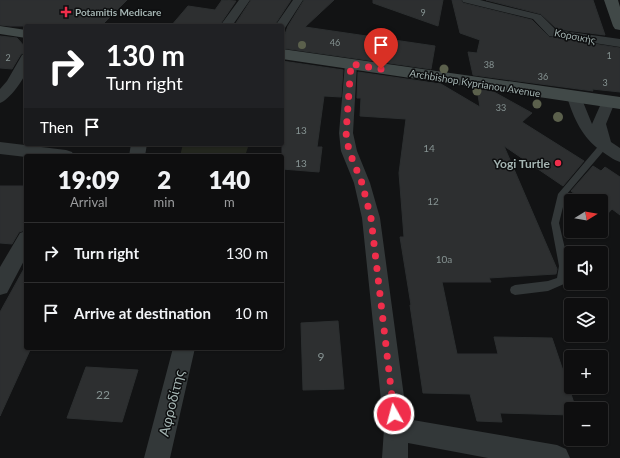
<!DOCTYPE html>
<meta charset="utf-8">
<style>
body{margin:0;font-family:Lato,sans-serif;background:#1c1c1d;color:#f1f3f6;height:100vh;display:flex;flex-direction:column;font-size:15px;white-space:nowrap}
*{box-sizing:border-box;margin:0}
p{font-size:13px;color:#9b9c9e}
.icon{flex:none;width:22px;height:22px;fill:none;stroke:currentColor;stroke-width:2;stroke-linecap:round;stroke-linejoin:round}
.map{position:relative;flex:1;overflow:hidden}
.side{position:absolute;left:24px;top:154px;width:260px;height:196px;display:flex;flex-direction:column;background:#0e0e0f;border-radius:4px;box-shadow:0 1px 3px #0004,0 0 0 1px #2e2e2f}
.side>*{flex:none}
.guide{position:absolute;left:24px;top:24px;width:260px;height:122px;border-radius:4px;box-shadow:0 1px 3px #0004,0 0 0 1px #2e2e2f;background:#202124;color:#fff;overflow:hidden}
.needle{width:26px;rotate:79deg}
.controls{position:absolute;left:564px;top:194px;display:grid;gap:8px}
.controls a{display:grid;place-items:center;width:44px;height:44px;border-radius:4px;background:#0e0e0f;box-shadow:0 1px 3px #0004,0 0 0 1px #2e2e2f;font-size:20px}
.pin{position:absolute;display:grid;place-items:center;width:34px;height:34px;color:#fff;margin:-41px -17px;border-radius:50% 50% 50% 0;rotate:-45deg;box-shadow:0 0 4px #0007}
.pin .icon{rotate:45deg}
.me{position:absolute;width:44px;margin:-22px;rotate:353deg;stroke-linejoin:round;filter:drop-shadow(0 0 3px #0008)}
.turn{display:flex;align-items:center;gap:14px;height:84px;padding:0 16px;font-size:18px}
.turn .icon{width:52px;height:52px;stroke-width:2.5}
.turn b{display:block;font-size:28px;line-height:34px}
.then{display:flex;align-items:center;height:38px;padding:0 16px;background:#0003;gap:8px;font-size:15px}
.eta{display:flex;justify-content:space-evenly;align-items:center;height:68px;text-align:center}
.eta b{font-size:24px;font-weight:800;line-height:28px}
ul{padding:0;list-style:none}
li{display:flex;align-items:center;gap:12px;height:60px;padding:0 16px;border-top:1px solid #2e2e2f}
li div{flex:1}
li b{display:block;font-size:15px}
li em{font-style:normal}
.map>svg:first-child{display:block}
</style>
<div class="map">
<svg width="620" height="458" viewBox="0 0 620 458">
<rect width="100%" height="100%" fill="#121314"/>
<path fill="#23261e" d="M 183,144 L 249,144 L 245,156 L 180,156 Z"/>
<path fill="#2d2f30" stroke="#2c2f30" d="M 0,0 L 127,0 L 101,26 L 10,26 L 0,25 Z
M 222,0 L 236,1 L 219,26 L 171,26 L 188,6 L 215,10 Z
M 251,0 L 291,0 L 274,26 L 234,26 Z
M 304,0 L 334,0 L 305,27 L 435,46 L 431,69 L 282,48 L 282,42 L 288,26 Z
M 373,0 L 443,0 L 438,26 L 373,3 Z
M 452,0 L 461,0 L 463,3 L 532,20 L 549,37 L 620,48 L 620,92 L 592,89 L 593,91 L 473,75 L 468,52 L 477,53 L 480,40 L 460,33 Z
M 486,0 L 593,0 L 605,35 L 557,29 L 541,14 Z
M 0,36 L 17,38 L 26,48 L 26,53 L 21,54 L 12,69 L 0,68 Z
M 282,61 L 343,70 L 341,97 L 324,96 L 317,147 L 322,147 L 319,172 L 282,169 Z
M 358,72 L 441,84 L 480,107 L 477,89 L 494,92 L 532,113 L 522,122 L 584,161 L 563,186 L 504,146 L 557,269 L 556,274 L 489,278 L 491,282 L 442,282 L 457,354 L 498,354 L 494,337 L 552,338 L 576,409 L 571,409 L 571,415 L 500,413 L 502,422 L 477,421 L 470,394 L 423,393 L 410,305 L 411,305 L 400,237 L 404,237 L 399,173 L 406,119 L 360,116 L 361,98 L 357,98 Z
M 593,166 L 601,171 L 605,167 L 620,177 L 620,215 L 612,209 L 601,221 L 601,201 L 571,201 L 571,204 L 569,203 L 576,195 L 571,191 Z
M 0,186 L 26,186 L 26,230 L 19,232 L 12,244 L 0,243 Z
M 26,265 L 26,348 L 31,348 L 0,416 L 0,312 Z
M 338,321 L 344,389 L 303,390 L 301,323 Z
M 86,367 L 138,370 L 122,422 L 67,418 Z"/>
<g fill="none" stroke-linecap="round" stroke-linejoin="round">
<path fill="#333839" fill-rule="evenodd" d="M 604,142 L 607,143 L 607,147 L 566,195 L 559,223 L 569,266 L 564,284 L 548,291 L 515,295 L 511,293 L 510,290 L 511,287 L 515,285 L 548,281 L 557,278 L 559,266 L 551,223 L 558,194 L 601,143 Z"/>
<path fill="#333839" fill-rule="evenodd" d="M 239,0 L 250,0 L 232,26 L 220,26 Z
M 293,0 L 303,0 L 285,28 L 282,29 L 282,26 L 275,26 Z
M 462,0 L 480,0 L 541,15 L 556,30 L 620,39 L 620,47 L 549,36 L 533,19 L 463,2 Z
M 26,54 C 26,59 27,66 26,71 C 24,80 9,100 0,103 L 0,89 L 7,81 L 22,55 Z
M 351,60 L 356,61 L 357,64 L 353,133 L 357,151 L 370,183 L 380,218 L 407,419 L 557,445 L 566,449 L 570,458 L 488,458 L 408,443 L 408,458 L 382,458 L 384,429 L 362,218 L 354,183 L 341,151 L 339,133 L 345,64 L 346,61 Z
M 574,92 L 579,94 L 581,97 L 592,124 L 603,99 L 608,97 L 613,99 L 615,102 L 606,124 L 611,142 L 620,148 L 620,162 C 613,160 608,155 601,151 C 582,137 574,119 567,97 L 569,94 Z
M 0,142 L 66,150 L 72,152 L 74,156 L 26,157 L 0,154 Z
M 131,144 L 147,144 L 145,156 L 129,156 Z
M 26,231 L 26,257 L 7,293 L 0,295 L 0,267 L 20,233 Z
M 173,348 L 195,348 L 170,458 L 144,458 Z"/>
<path fill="#414948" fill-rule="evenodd" d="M 604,0 L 618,0 L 620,7 L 620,30 L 615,29 L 613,26 Z
M 0,26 L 26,30 L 26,38 L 0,34 Z
M 282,49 L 620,97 L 620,109 L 282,59 Z"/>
</g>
<g fill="#5b604c">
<circle cx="302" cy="45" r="4"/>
<circle cx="444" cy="69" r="4.5"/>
<circle cx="477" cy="91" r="4.5"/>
<circle cx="537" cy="104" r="4.5"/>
<circle cx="558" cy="117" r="5"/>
</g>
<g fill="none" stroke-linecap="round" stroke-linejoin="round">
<path stroke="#f02e4b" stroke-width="7" stroke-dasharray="0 12.6" d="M 381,69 L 351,64 L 346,133 L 349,151 L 362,183 L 371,218 L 394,414"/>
</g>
<g fill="#f02e4b" stroke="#0d0e0f" stroke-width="1.5">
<path d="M64 6h4v4h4v4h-4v4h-4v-4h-4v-4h4z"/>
<circle cx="558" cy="163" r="4"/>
</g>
<g text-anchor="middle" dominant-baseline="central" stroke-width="3" stroke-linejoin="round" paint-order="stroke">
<g font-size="9" fill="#869392">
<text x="423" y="12">9</text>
<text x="335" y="42">46</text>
<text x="609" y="55">1</text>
<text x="8" y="57">2</text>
<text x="489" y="64">38</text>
<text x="543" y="76">36</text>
<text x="605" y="82">3</text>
<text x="501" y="107">33</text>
</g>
<g font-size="10" font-weight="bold" fill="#a4b4b2" stroke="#0d0e0f" text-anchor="start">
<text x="75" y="12">Potamitis Medicare</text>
</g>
<g font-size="10" fill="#a4b4b2" stroke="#0d0e0f">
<text transform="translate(575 36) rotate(11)">Κορσικής</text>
<text transform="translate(475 83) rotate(9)">Archbishop Kyprianou Avenue</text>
</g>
<g font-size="10" fill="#869392">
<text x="301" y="130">13</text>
<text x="429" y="148">14</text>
<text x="301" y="163">13</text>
<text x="433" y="201">12</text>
<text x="444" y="259">10a</text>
</g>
<g font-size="12" font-weight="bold" fill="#a4b4b2" stroke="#0d0e0f" text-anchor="end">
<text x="550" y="163">Yogi Turtle</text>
</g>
<g font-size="12" fill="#869392">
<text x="321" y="356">9</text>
<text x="103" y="394">22</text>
</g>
<g font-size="14" fill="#a4b4b2" stroke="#0d0e0f">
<text transform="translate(171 403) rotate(-76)">Αφροδίτης</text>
</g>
</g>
</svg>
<div class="controls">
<a><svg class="needle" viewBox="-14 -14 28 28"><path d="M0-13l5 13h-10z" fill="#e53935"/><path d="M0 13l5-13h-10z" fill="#9b9c9e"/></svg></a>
<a><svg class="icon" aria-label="sound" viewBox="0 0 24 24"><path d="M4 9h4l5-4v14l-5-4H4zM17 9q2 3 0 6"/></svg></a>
<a><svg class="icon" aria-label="layers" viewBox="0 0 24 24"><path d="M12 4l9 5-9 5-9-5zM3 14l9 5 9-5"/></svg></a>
<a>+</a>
<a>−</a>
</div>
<div class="pin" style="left:381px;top:69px;background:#d93025"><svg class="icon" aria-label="arrive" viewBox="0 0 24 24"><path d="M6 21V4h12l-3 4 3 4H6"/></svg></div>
<svg class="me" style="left:394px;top:414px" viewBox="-20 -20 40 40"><circle r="17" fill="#f02e4b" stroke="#fff" stroke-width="3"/><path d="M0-11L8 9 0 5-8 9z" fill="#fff"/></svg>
<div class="guide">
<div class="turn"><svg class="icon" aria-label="right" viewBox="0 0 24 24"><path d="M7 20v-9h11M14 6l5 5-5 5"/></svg><div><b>130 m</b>Turn right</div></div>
<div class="then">Then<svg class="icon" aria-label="arrive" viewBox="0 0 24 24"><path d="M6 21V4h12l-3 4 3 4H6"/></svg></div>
</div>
<section class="side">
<div class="eta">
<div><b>19:09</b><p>Arrival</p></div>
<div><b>2</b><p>min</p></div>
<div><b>140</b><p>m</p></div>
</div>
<ul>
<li><svg class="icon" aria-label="right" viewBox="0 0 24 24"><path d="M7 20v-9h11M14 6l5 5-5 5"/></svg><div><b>Turn right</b></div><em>130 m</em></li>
<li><svg class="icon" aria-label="arrive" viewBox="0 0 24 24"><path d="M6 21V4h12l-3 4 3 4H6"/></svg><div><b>Arrive at destination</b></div><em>10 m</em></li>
</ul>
</section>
</div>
